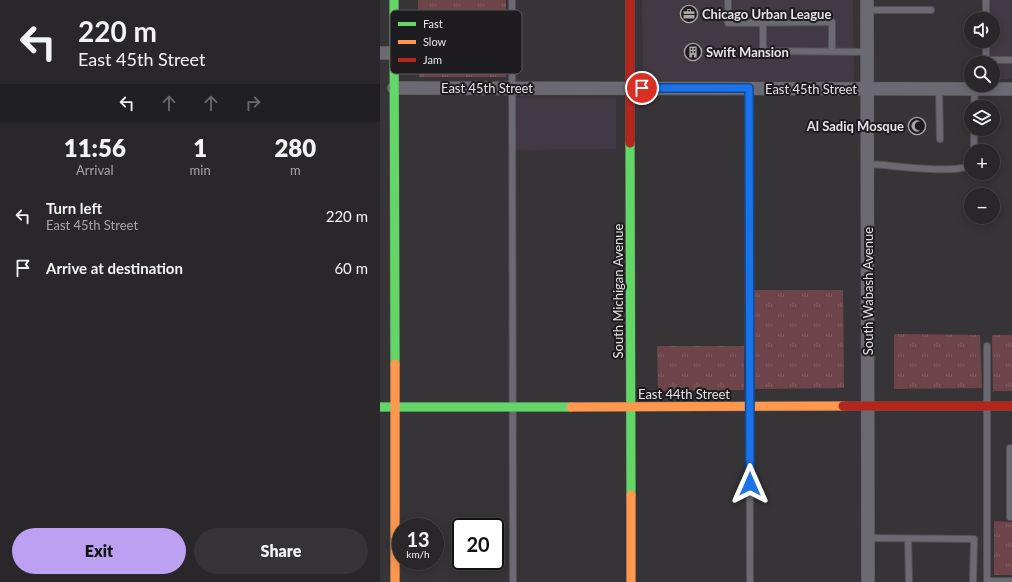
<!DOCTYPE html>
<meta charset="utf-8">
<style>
body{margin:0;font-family:Lato,sans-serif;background:#353336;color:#f1f3f6;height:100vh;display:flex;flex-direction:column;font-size:15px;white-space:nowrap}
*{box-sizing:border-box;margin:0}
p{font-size:13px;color:#a5a5a8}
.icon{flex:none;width:22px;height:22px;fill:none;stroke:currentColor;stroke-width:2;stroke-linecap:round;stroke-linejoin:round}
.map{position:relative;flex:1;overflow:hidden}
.details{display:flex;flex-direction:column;background:#29272a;width:380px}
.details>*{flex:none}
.top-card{background:#29272a;color:#f1f3f6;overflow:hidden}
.tools{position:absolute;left:584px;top:12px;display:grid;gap:8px}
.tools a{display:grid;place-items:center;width:36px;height:36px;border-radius:50%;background:#29272a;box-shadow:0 2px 10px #0003,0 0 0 1px #454447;font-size:20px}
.speed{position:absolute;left:12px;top:518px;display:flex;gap:8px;font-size:20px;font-weight:700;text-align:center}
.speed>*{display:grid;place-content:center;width:52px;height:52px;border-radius:50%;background:#29272a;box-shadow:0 2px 10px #0003,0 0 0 1px #454447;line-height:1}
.speed small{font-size:10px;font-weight:400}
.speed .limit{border:2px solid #111;border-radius:6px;background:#fff;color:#111}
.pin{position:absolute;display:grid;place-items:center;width:34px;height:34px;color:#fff;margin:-17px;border:2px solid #fff;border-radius:50%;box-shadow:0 1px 4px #0007}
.me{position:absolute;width:44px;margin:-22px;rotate:0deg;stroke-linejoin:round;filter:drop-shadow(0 0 3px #0008)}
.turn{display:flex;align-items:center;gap:14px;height:84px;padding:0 12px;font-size:18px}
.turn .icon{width:52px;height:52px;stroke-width:2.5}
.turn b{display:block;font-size:28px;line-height:34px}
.lanes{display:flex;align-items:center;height:38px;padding:0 12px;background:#0003;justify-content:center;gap:20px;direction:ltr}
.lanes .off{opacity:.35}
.eta{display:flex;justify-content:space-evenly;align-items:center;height:68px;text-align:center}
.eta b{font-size:24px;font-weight:800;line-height:28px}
.cta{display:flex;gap:8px;margin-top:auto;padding:8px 12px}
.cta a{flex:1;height:46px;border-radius:24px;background:#bca0f2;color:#111;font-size:16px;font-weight:800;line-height:46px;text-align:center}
.cta a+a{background:#353336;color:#f1f3f6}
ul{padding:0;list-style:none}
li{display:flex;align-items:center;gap:12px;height:52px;padding:0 12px}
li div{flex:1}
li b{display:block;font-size:15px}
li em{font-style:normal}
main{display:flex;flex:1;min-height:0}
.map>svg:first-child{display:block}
</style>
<main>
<section class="details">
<div class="top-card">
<div class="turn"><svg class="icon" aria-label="left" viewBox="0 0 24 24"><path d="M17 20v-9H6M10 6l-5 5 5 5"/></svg><div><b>220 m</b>East 45th Street</div></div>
<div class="lanes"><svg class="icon" aria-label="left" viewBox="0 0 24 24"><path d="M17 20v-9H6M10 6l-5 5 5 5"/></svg><svg class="icon off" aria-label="ahead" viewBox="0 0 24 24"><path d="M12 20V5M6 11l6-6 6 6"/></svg><svg class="icon off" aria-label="ahead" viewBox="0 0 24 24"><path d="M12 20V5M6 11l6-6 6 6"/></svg><svg class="icon off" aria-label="right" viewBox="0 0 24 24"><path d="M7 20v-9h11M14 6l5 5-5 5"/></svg></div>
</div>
<div class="eta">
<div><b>11:56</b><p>Arrival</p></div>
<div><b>1</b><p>min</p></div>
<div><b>280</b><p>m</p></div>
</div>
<ul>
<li><svg class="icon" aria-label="left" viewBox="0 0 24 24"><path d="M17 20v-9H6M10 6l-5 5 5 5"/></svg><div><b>Turn left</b><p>East 45th Street</p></div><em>220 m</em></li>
<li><svg class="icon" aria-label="arrive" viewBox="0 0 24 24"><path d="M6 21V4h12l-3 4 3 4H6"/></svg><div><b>Arrive at destination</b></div><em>60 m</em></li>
</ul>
<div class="cta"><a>Exit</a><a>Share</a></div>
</section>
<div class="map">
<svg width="632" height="582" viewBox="0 0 632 582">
<defs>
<pattern id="grass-tufts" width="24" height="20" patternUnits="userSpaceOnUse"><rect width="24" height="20" fill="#6c4449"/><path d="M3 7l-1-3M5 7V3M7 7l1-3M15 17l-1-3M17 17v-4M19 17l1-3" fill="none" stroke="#815f63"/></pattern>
</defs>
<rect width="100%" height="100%" fill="#373438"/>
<path fill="#413944" d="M 262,0 L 473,0 L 474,81 L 263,81 Z
M 606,0 L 632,0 L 632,79 L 613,79 L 613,63 L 606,63 L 606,41 L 613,41 L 613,19 L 606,19 Z
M 133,98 L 236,98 L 236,149 L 133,150 Z"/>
<path fill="url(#grass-tufts)" d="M 38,0 L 126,0 L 126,77 L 39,77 Z
M 374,290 L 463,290 L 464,388 L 375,389 Z
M 514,334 L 600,335 L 602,388 L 514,389 Z
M 612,335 L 632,335 L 632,391 L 613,391 Z
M 277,346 L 364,346 L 364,390 L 278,391 Z
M 614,521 L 632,522 L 632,575 L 614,575 Z"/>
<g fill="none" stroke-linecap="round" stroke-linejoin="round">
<defs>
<path id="lane" d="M 132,0 L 133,582
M 348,0 L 348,23 L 452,22 L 452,51
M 606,0 L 606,19
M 487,10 L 551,10
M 383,23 L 383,51 L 487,52
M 606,41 L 606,63
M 606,60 L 632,60
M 369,88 L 370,582
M 559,89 L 560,139
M 594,107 L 595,89
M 594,129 L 594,151
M 488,164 C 506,164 580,176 591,164
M 632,448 L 630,448 L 630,517 L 632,517
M 488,538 L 594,539 L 593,582
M 528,539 L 529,582
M 607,581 L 632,581
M 607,582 L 607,346"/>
<path id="street" d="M 487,0 L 488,582
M 0,53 L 14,53
M 14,88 L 632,89"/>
<path id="fast" d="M 14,0 L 15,364
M 250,143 L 251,495
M 0,407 L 191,407"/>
<path id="slow" d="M 15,364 L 15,582
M 191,407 L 463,406
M 251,495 L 251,582"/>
<path id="jam" d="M 250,0 L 250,143
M 463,406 L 632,406"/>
</defs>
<use href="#lane" stroke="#535153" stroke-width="8"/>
<use href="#street" stroke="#535153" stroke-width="14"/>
<use href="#fast" stroke="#535153" stroke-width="10"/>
<use href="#slow" stroke="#535153" stroke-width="10"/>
<use href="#jam" stroke="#535153" stroke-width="10"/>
<use href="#lane" stroke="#6b6a73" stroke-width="6"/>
<use href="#street" stroke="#6b6a73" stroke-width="13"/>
<use href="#fast" stroke="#63d668" stroke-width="9"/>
<use href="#slow" stroke="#ff974d" stroke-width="9"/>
<use href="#jam" stroke="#b3261e" stroke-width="9"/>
</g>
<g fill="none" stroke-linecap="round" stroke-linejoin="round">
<defs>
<path id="route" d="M 262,88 L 369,88 L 370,484"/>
</defs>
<use href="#route" stroke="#114b97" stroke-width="10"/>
<use href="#route" stroke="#1a73e8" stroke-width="7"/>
</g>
<defs>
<symbol id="office-ring" viewBox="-11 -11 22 22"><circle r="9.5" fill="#1e1c1e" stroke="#a9a6aa" stroke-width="1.5"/><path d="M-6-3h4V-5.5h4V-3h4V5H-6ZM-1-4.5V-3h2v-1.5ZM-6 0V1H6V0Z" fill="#a9a6aa"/></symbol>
<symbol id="building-ring" viewBox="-11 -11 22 22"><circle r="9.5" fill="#1e1c1e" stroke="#a9a6aa" stroke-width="1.5"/><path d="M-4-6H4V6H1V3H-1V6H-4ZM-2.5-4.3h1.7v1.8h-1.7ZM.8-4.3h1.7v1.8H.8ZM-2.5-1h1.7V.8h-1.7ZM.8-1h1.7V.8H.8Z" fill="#a9a6aa"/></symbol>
<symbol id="mosque-ring" viewBox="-11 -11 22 22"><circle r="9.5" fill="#1e1c1e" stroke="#a9a6aa" stroke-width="1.5"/><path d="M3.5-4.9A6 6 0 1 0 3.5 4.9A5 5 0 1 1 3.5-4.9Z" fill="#a9a6aa"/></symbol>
</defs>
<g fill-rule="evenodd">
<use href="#office-ring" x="299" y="4" width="20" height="20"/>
<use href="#building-ring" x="303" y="42" width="20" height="20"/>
<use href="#mosque-ring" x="527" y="116" width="20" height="20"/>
</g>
<g text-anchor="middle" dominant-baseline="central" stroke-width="4" stroke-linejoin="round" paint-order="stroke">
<g font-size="13" font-weight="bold" fill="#e6e3e7" stroke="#1e1c1e" text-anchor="start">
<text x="322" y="14">Chicago Urban League</text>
<text x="326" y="52">Swift Mansion</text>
<text x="524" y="126" text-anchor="end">Al Sadiq Mosque</text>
</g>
<g font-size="13" fill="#e6e3e7" stroke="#1e1c1e">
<text x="107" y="88">East 45th Street</text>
<text x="431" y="89">East 45th Street</text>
<text transform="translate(238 291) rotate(-90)">South Michigan Avenue</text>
<text transform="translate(488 291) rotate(-90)">South Wabash Avenue</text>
<text x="304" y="394">East 44th Street</text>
</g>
</g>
<rect x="10" y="10" width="132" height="64" rx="6" fill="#1e1c1e" stroke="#5a585a" stroke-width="1"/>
<rect x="18" y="22" width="18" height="4" fill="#63d668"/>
<rect x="18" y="40" width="18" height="4" fill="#ff974d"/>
<rect x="18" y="58" width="18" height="4" fill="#b3261e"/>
<g font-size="11" fill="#e6e3e7">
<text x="43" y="28">Fast</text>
<text x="43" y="46">Slow</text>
<text x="43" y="64">Jam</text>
</g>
</svg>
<div class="tools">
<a><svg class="icon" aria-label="sound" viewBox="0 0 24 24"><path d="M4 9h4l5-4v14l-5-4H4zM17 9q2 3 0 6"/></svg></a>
<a><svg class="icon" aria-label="search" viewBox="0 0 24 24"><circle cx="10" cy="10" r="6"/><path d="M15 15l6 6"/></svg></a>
<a><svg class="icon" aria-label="layers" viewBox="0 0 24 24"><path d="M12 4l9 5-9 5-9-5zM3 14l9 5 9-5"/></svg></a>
<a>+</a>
<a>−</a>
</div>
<div class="speed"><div>13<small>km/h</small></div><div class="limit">20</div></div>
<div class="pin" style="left:262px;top:88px;background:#d93025"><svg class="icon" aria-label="arrive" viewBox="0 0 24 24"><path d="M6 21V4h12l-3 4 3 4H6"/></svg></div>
<svg class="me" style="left:370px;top:484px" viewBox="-20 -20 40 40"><path d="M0-17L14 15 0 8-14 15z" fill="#1a73e8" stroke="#fff" stroke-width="4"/></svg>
</div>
</main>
